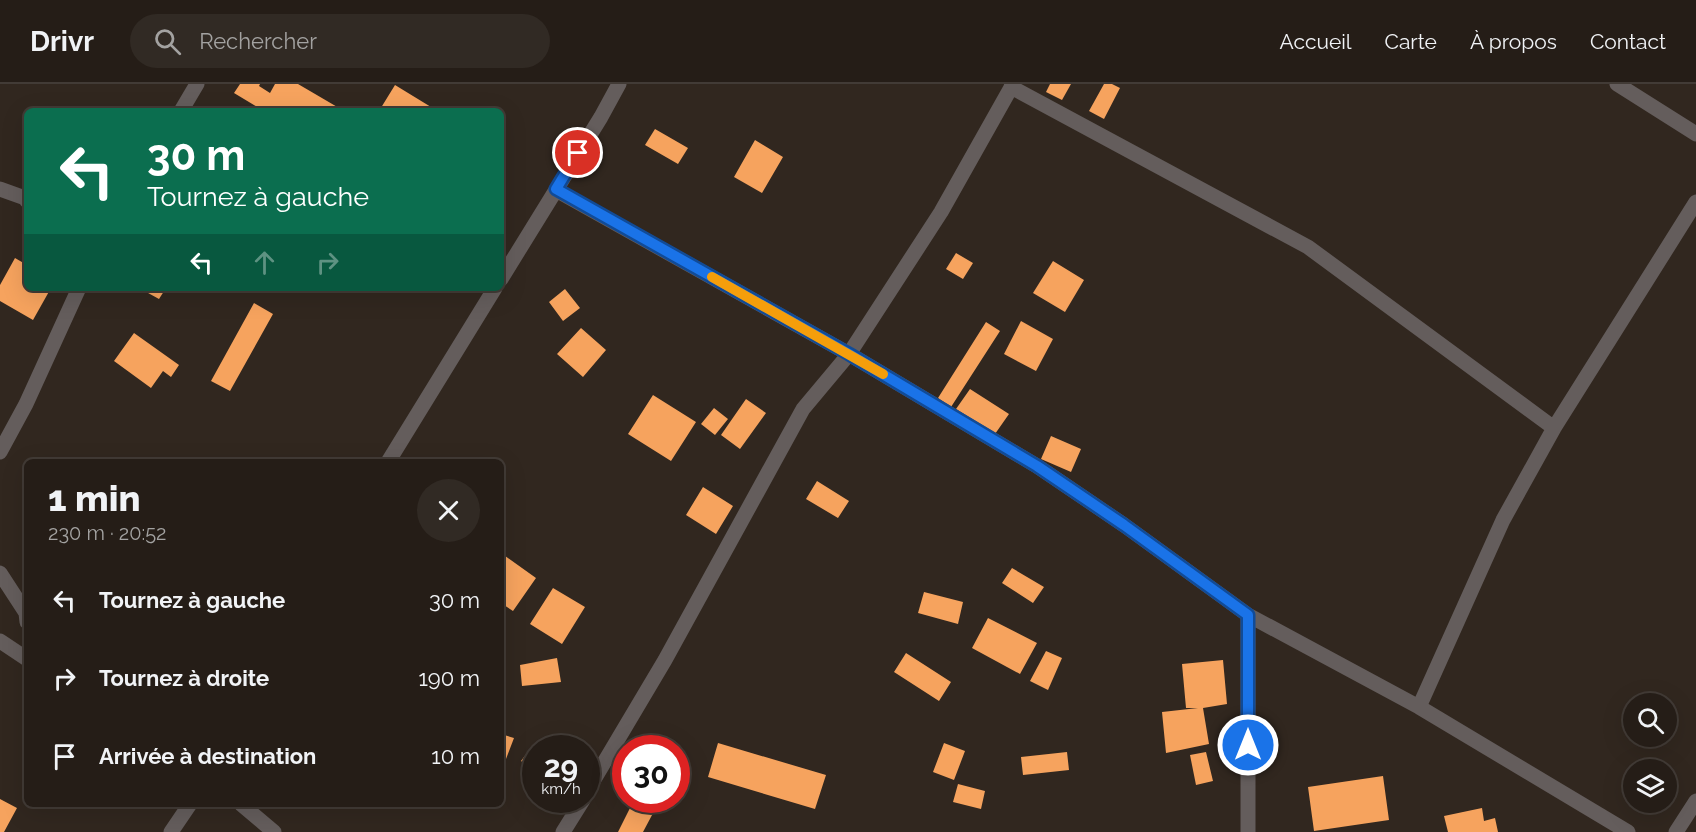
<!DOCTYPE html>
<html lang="fr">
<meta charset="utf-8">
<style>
body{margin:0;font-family:Raleway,sans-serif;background:#312a24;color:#f1f3f6;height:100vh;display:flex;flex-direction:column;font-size:22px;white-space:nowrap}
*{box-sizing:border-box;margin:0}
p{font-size:20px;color:#a3a2a1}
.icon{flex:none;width:33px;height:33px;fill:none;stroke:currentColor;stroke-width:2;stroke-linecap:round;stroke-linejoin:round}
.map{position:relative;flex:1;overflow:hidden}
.sheet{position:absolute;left:24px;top:375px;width:480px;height:348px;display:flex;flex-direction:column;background:#251d17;border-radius:9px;box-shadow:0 6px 24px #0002,0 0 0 2px #423b36}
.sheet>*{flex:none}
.banner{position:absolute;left:24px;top:24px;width:480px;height:183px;border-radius:9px;box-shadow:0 6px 24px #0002,0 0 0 2px #423b36;background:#0b6e4f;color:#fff;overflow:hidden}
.controls{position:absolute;left:1623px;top:609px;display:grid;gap:12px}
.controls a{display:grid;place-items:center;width:54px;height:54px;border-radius:50%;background:#251d17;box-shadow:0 6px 24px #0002,0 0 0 2px #423b36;font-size:30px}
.speed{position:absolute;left:522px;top:651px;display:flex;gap:12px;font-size:30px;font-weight:700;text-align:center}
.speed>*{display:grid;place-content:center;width:78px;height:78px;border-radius:50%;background:#251d17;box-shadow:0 6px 24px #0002,0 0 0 2px #423b36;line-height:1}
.speed small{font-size:15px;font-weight:400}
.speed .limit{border:9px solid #d22;background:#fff;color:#111}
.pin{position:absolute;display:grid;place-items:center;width:51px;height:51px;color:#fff;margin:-26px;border:3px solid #fff;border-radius:50%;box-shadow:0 2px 6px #0007}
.me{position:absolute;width:66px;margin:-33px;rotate:0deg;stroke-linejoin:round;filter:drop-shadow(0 0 4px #0008)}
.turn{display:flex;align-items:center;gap:21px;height:126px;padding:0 24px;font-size:27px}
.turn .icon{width:78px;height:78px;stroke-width:2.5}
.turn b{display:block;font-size:42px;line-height:51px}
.lanes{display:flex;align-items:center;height:57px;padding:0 24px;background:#0003;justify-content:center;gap:30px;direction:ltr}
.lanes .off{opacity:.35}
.round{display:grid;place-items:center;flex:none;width:63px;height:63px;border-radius:32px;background:#312a24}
.overview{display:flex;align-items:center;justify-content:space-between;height:102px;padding:0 24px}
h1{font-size:36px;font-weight:800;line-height:45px}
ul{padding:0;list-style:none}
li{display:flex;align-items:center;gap:18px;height:78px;padding:0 24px}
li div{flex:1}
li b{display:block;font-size:22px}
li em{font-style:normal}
header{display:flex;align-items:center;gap:36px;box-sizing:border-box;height:84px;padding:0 30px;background:#251d17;border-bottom:2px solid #423b36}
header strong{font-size:28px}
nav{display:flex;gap:33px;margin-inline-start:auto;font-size:21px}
.search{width:420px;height:54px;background:#312a24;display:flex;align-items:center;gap:15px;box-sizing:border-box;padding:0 21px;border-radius:33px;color:#a3a2a1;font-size:22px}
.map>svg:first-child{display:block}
</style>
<header>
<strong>Drivr</strong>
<div class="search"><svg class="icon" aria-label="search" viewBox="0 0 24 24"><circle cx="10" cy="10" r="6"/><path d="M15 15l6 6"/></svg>Rechercher</div>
<nav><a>Accueil</a><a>Carte</a><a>À propos</a><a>Contact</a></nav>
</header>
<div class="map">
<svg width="1696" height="748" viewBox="0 0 1696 748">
<rect width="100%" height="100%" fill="#31271f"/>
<path fill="#f6a35e" d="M 240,0 L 260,0 L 259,2 L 270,9 L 275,0 L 298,0 L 339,24 L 337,27 L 264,27 L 234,9 Z
M 1050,0 L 1071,0 L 1062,16 L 1046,8 Z
M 1104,0 L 1112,0 L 1120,4 L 1104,35 L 1089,27 Z
M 395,1 L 431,23 L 429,27 L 379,27 Z
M 655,45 L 688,64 L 678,80 L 645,61 Z
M 755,56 L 783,73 L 762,109 L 734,93 Z
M 956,169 L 973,179 L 963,195 L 946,185 Z
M 15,174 L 27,181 L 27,204 L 51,204 L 33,236 L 0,217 L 0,201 Z
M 1053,177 L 1084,196 L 1065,228 L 1033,209 Z
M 139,204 L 166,204 L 159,215 Z
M 565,205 L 580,224 L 563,237 L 549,218 Z
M 254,219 L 273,230 L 230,307 L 211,297 Z
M 1021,237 L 1053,255 L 1036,287 L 1004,270 Z
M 986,238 L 1000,247 L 951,323 L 938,314 Z
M 581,244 L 606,266 L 583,293 L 557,270 Z
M 134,249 L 179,281 L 171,293 L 163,287 L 151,304 L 114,277 Z
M 970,305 L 1009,330 L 995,350 L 956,325 Z
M 653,311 L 696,338 L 671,377 L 628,350 Z
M 746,315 L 766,329 L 740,365 L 721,351 Z
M 714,324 L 728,335 L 715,351 L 701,340 Z
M 1051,352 L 1081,365 L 1071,388 L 1041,375 Z
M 817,397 L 849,417 L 838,434 L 806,415 Z
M 703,403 L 733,422 L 716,450 L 686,431 Z
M 501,469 L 536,494 L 513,527 L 501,519 Z
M 1012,484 L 1044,503 L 1033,519 L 1002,499 Z
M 553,504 L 585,523 L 562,560 L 530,540 Z
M 924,508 L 963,518 L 958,540 L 918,529 Z
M 988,534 L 1037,559 L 1020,590 L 972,564 Z
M 1046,567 L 1062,574 L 1048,606 L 1030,597 Z
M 906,569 L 951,598 L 939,617 L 894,588 Z
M 557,574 L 561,598 L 522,602 L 520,581 Z
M 1223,576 L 1227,620 L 1203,624 L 1209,660 L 1166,669 L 1162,628 L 1198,624 L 1186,624 L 1182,580 Z
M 501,650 L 514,654 L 506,675 L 501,674 Z
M 718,659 L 826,691 L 815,725 L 708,693 Z
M 944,659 L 965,667 L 954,696 L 933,688 Z
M 533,661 L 538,664 L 536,664 L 536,687 L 521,677 Z
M 1067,668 L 1069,686 L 1023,691 L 1021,673 Z
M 1206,668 L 1213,697 L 1196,701 L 1190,671 Z
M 1383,692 L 1389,736 L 1314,747 L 1308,703 Z
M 958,700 L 985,707 L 981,725 L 953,718 Z
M 0,715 L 17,724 L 4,748 L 0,748 Z
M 634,716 L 660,716 L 643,748 L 618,748 Z
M 1482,724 L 1484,737 L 1495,734 L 1498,748 L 1448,748 L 1444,732 Z"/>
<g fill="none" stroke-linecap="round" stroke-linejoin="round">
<path stroke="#645d5c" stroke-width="15" d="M 1617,0 L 1696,50
M 1011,3 L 1308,163 L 1554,344
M 181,27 L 197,0
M 0,105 L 25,114 L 27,117
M 556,106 L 849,270 L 1037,382 L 1124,441 L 1248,531 L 1419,623 L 1628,748
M 501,195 L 601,33 L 619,0
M 0,368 L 26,320 L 79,204
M 388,378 L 495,204
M 0,489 L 26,529 L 27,538
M 0,557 L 27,575
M 1419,623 L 1503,436 L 1554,344 L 1696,118
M 586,709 L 665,576 L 803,325 L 849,270 L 941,128 L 1013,0
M 241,720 L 274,748
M 171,748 L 190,720
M 563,748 L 583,716
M 1248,748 L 1248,531
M 1676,748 L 1696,717"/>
</g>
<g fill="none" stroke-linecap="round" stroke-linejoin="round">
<defs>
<path id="route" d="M 578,69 L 556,105 L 849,270 L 1037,382 L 1124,441 L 1248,531 L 1248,661"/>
</defs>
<use href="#route" stroke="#114b97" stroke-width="15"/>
<use href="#route" stroke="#1a73e8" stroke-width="10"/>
<path stroke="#f59e0b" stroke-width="10" d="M 712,193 L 883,290"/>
</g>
</svg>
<div class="controls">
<a><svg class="icon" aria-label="search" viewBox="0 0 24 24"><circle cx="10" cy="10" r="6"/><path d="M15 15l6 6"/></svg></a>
<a><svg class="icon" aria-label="layers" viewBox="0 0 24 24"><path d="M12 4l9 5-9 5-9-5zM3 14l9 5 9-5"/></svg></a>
</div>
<div class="speed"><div>29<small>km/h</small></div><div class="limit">30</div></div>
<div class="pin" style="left:578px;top:69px;background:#d93025"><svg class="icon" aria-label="arrive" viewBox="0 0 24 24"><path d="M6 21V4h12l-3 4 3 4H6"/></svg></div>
<svg class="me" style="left:1248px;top:661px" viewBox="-20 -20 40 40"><circle r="17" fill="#1a73e8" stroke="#fff" stroke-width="3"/><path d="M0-11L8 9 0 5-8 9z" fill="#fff"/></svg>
<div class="banner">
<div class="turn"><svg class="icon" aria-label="left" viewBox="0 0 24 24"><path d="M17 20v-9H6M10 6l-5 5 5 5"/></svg><div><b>30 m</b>Tournez à gauche</div></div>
<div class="lanes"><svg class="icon" aria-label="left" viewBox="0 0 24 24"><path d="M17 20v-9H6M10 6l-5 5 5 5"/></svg><svg class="icon off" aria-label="ahead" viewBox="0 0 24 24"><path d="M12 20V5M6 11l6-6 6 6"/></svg><svg class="icon off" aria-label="right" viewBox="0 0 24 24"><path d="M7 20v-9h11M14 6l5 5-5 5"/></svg></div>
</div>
<section class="sheet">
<div class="overview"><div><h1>1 min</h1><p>230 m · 20:52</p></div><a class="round"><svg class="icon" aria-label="close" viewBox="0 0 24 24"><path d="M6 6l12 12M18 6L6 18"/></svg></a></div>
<ul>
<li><svg class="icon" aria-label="left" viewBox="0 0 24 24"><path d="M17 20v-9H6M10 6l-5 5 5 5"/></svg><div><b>Tournez à gauche</b></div><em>30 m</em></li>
<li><svg class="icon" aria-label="right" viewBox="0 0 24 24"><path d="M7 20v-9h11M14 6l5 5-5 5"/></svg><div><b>Tournez à droite</b></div><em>190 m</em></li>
<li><svg class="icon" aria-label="arrive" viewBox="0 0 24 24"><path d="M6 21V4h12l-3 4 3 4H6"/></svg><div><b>Arrivée à destination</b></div><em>10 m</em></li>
</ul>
</section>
</div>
